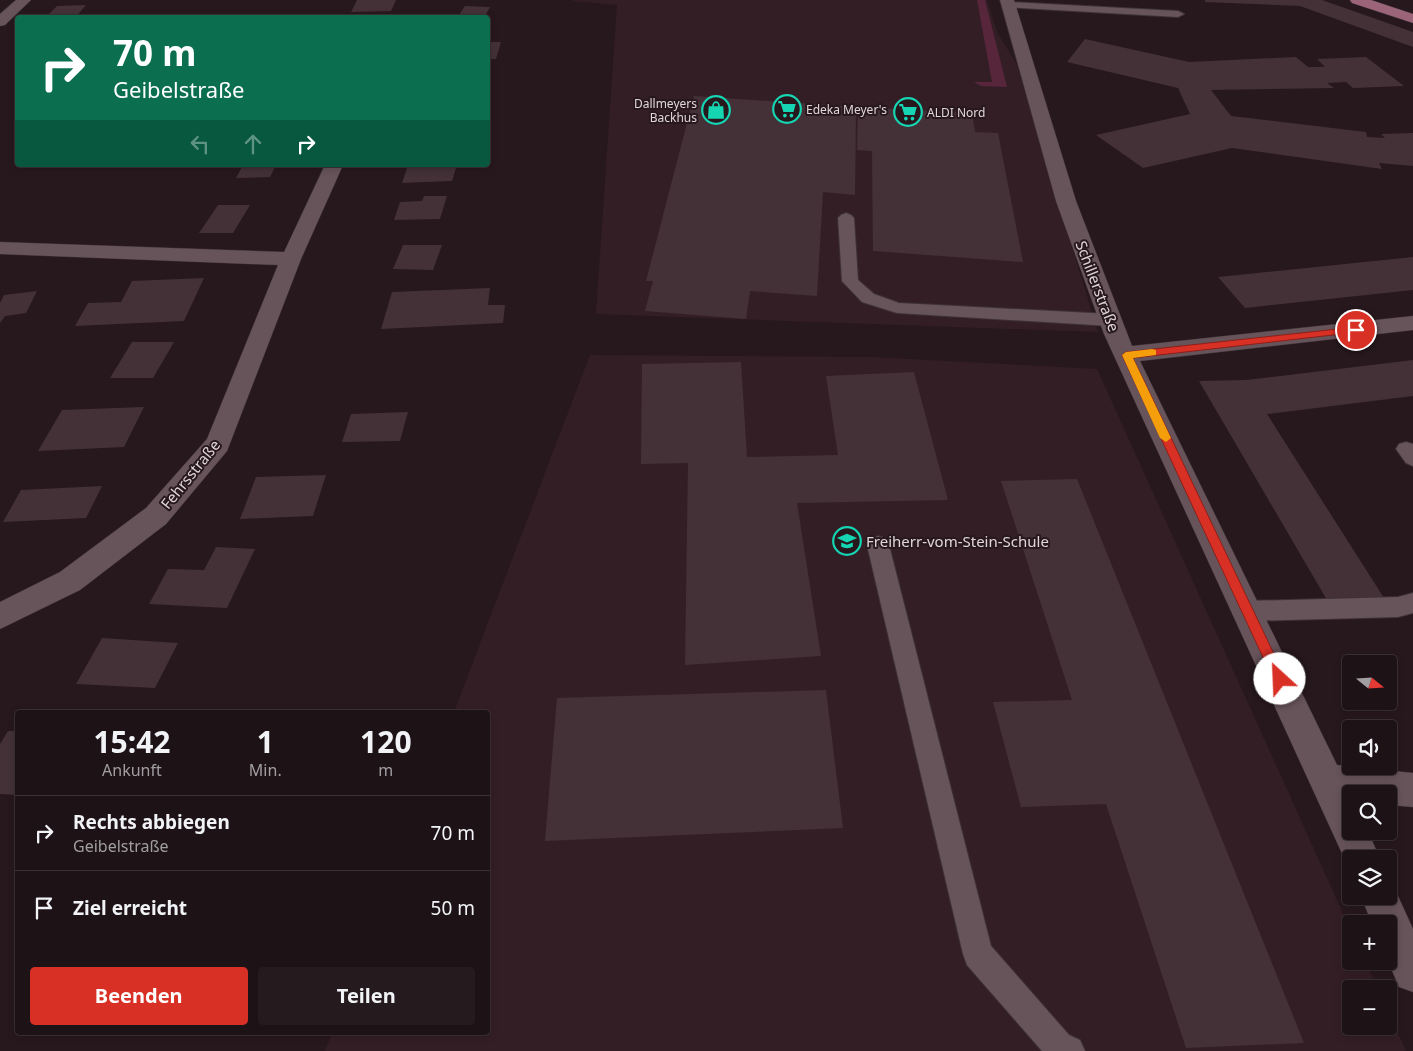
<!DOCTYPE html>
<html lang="de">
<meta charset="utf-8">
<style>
body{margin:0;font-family:"Noto Sans",sans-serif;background:#251b1f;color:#f1f3f6;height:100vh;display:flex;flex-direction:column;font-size:19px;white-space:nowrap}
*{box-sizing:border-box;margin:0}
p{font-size:16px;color:#a09ea1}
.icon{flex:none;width:28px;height:28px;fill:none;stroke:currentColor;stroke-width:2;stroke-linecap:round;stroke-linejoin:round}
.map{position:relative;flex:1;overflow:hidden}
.side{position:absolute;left:15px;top:710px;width:475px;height:325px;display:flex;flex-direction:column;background:#1d1216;border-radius:5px;box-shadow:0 2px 8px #0003,0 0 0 1px #3b3235}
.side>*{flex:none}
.guide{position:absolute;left:15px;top:15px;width:475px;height:152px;border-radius:5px;box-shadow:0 2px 8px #0003,0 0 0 1px #3b3235;background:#0b6e4f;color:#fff;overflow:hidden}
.needle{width:32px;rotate:108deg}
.fabs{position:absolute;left:1342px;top:655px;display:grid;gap:10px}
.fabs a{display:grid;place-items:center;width:55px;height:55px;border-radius:5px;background:#1d1216;box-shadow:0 2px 8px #0003,0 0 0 1px #3b3235;font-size:25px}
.pin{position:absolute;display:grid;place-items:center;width:42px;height:42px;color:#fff;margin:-21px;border:2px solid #fff;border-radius:50%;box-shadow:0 1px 5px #0007}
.me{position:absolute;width:55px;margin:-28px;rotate:335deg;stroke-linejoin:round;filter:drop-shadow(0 0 4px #0008)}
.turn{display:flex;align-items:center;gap:18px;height:105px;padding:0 15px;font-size:22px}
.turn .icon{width:65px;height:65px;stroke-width:2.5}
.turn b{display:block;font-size:35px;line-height:42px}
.lanes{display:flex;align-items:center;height:48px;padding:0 15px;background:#0003;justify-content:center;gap:25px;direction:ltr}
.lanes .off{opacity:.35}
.eta{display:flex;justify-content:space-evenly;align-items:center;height:85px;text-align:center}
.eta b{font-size:30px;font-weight:700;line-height:35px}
.action{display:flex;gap:10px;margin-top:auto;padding:10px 15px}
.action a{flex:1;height:58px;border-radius:5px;background:#d93025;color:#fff;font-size:20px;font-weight:700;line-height:58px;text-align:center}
.action a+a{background:#251b1f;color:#f1f3f6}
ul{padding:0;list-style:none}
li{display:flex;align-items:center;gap:15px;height:75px;padding:0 15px;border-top:1px solid #3b3235}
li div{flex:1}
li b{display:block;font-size:19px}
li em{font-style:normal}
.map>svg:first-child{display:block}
</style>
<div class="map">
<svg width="1413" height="1051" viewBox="0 0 1413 1051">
<rect width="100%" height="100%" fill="#27181d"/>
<path fill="#341e26" d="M 574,0 L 987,0 L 997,32 L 1016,63 L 1098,332 L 596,314 L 617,5 L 573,1 Z
M 590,355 L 870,357 L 1097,369 L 1351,931 L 1351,961 L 1365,961 L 1378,989 L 1351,989 L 1351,1026 L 1389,1026 L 1389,1013 L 1406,1051 L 325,1051 L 332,1033 L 488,1032 L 488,712 L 454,712 Z"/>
<path fill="#57263b" d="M 977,0 L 985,0 L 1007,87 L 981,86 L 974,82 L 992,82 Z"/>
<path fill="#433137" d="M 357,0 L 396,0 L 391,11 L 351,12 Z
M 1205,0 L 1322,0 L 1413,32 L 1413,47 L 1300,6 L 1205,2 Z
M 86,5 L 75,18 L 45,18 L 57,6 Z
M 465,6 L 490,7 L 484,18 L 457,18 Z
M 1085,39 L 1189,62 L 1296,57 L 1308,67 L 1325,67 L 1317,59 L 1366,57 L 1404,86 L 1353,88 L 1346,82 L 1327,83 L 1334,88 L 1211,90 L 1231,116 L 1366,132 L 1367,137 L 1385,138 L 1381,134 L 1413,133 L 1413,166 L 1379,163 L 1382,169 L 1232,148 L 1143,168 L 1096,135 L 1190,114 L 1178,88 L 1067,62 Z
M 488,42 L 501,42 L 496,59 L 488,59 Z
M 694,96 L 856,107 L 855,195 L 823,192 L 817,296 L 750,291 L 746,319 L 645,311 L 653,281 L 646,281 Z
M 874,108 L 972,113 L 975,132 L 998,133 L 1023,262 L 873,251 L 872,151 L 857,150 L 858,111 L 874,112 Z
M 243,165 L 276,165 L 270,177 L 236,178 Z
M 408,165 L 457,165 L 452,181 L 402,183 Z
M 424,196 L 447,196 L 440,219 L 394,220 L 400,202 L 422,201 Z
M 218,205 L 250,205 L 233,233 L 199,233 Z
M 403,245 L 442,245 L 433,270 L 393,269 Z
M 1413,257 L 1413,290 L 1245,308 L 1218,277 Z
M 204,278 L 184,321 L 75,326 L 88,303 L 121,302 L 132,281 Z
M 490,288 L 488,305 L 505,305 L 503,323 L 381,329 L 392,292 Z
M 37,291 L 26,313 L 5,316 L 0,323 L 0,303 L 4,295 Z
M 132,342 L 174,342 L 153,378 L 110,378 Z
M 1413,360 L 1413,396 L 1267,414 L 1384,598 L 1327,600 L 1199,381 L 1246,380 Z
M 741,362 L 747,457 L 838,455 L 826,376 L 914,372 L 948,500 L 797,503 L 821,656 L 685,665 L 688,463 L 641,464 L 642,364 Z
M 144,407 L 124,447 L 38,451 L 62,410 Z
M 408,412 L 400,441 L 342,442 L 351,414 Z
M 326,475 L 313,516 L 240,519 L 256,477 Z
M 1077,479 L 1304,1043 L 1186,1048 L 1106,804 L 1021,807 L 993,702 L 1072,700 L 1001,481 Z
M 102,486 L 86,518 L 3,522 L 21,490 Z
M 216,547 L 255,549 L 227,608 L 149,604 L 168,569 L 204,570 Z
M 102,638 L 178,643 L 155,688 L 76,684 Z
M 826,690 L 843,828 L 545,841 L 557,698 Z
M 8,731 L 18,731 L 18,795 L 0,794 L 0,744 Z"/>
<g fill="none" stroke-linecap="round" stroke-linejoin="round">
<defs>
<path id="lane" d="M 1009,2 L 1178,11 L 1184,14 L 1178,17 L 1005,7 L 1004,5 Z
M 846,213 L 851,215 L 854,218 L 858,280 L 874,294 L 899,303 L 1110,314 L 1116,316 L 1119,320 L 1116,324 L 1110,326 L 897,313 L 862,302 L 842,281 L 838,218 L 841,215 Z
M 1406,442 L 1413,444 L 1413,466 L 1406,463 L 1396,449 L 1399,444 Z
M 878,536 L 886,539 L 889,545 L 991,946 L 1069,1035 L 1080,1040 L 1085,1051 L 1042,1051 L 967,965 L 963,954 L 867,545 L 870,539 Z
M 1413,593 L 1413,613 L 1398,617 L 1247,621 L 1239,618 L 1236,611 L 1239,604 L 1247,601 L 1398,597 Z"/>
<path id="street" d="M 16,0 L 31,0 L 5,25 L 0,26 L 0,14 Z
M 1000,0 L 1014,0 L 1076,201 L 1132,346 L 1413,316 L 1413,330 L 1140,361 L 1337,765 L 1413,773 L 1413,807 L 1389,805 L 1389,794 L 1351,794 L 1351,831 L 1368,831 L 1380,859 L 1351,859 L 1351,873 L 1104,334 L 1056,201 Z
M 325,165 L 343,165 L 301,259 L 227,451 L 166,524 L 80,590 L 0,629 L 0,602 L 60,572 L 146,508 L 207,439 L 278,265 L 0,254 L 0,242 L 284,252 Z
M 1389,882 L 1392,883 L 1413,929 L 1413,992 L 1399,987 L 1388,961 L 1389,924 L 1372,924 L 1361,896 L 1389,896 Z"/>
<path id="primary" d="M 1350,0 L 1371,0 L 1413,14 L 1413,23 L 1352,3 Z"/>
</defs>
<use href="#lane" stroke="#3d3236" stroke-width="2"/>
<use href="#street" stroke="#3d3236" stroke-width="1"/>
<use href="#primary" stroke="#3d3236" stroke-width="1"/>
<use href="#lane" fill="#67545a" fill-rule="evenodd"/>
<use href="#street" fill="#67545a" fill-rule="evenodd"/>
<use href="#primary" fill="#9b6479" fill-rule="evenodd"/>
</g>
<path fill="#d93025" stroke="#8d1f18" d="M 1356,327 L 1360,330 L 1359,332 L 1133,358 L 1284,675 L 1286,679 L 1284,683 L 1280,685 L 1275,683 L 1122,355 L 1126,352 Z"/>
<path fill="#f59e0b" d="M 1152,349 L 1156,350 L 1156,355 L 1133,358 L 1171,438 L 1166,442 L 1160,438 L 1122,355 L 1126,352 Z"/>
<defs>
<symbol id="supermarket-ring" viewBox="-11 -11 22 22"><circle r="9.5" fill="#27181d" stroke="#15d5b3" stroke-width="1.5"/><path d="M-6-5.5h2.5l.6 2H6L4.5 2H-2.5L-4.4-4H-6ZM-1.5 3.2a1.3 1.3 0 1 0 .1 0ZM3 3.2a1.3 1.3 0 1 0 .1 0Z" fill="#15d5b3"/></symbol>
<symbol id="shop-ring" viewBox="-11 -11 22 22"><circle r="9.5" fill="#27181d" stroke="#15d5b3" stroke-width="1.5"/><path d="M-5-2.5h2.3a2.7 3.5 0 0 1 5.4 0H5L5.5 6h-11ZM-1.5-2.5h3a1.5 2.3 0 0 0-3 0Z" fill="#15d5b3"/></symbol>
<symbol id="school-ring" viewBox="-11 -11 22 22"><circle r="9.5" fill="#27181d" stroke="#15d5b3" stroke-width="1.5"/><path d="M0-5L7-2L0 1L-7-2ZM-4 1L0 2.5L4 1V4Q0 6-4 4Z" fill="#15d5b3"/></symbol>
</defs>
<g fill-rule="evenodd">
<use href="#supermarket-ring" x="771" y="93" width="32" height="32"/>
<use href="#shop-ring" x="700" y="94" width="32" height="32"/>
<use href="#supermarket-ring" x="892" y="96" width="32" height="32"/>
<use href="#school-ring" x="831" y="525" width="32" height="32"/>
</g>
<g text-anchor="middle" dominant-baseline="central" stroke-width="4" stroke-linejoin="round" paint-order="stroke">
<g font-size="12" fill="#e0d5d8" stroke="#27181d" text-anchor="start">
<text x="697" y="103" text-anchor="end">Dallmeyers<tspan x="697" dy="14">Backhus</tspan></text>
<text x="806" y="109">Edeka Meyer's</text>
<text x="927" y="112">ALDI Nord</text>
</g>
<g font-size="15" fill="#e0d5d8" stroke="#27181d">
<text transform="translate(1098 286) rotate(69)">Schillerstraße</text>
<text transform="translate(190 474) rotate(-51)">Fehrsstraße</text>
</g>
<g font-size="15" fill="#e0d5d8" stroke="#27181d" text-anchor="start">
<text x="866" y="541">Freiherr-vom-Stein-Schule</text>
</g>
</g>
</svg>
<div class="fabs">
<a><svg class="needle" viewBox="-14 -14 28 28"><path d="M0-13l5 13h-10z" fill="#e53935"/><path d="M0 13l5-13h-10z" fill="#a09ea1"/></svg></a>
<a><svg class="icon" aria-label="sound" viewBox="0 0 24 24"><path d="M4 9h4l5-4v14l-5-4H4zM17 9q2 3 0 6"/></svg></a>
<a><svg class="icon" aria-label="search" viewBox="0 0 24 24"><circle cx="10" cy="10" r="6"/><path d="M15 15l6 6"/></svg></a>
<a><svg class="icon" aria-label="layers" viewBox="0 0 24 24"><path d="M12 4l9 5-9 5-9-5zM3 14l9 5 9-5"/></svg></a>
<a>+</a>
<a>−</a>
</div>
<div class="pin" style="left:1356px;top:330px;background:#d93025"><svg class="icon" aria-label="arrive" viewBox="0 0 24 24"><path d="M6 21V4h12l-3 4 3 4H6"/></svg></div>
<svg class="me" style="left:1280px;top:679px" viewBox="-20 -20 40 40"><circle r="19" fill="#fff"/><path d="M0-13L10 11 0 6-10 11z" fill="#d93025"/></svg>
<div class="guide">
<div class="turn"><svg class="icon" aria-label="right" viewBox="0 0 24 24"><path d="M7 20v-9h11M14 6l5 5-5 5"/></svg><div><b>70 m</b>Geibelstraße</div></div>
<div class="lanes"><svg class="icon off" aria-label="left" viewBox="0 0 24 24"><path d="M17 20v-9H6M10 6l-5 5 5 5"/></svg><svg class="icon off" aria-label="ahead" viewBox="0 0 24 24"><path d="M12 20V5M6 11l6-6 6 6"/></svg><svg class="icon" aria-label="right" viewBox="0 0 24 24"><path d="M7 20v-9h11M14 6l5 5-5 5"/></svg></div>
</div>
<section class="side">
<div class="eta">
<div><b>15:42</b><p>Ankunft</p></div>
<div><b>1</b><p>Min.</p></div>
<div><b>120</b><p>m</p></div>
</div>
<ul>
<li><svg class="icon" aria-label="right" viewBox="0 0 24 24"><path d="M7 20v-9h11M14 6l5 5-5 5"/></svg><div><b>Rechts abbiegen</b><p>Geibelstraße</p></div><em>70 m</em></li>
<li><svg class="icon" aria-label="arrive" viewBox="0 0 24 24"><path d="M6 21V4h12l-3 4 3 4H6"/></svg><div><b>Ziel erreicht</b></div><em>50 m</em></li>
</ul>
<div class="action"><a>Beenden</a><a>Teilen</a></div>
</section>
</div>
